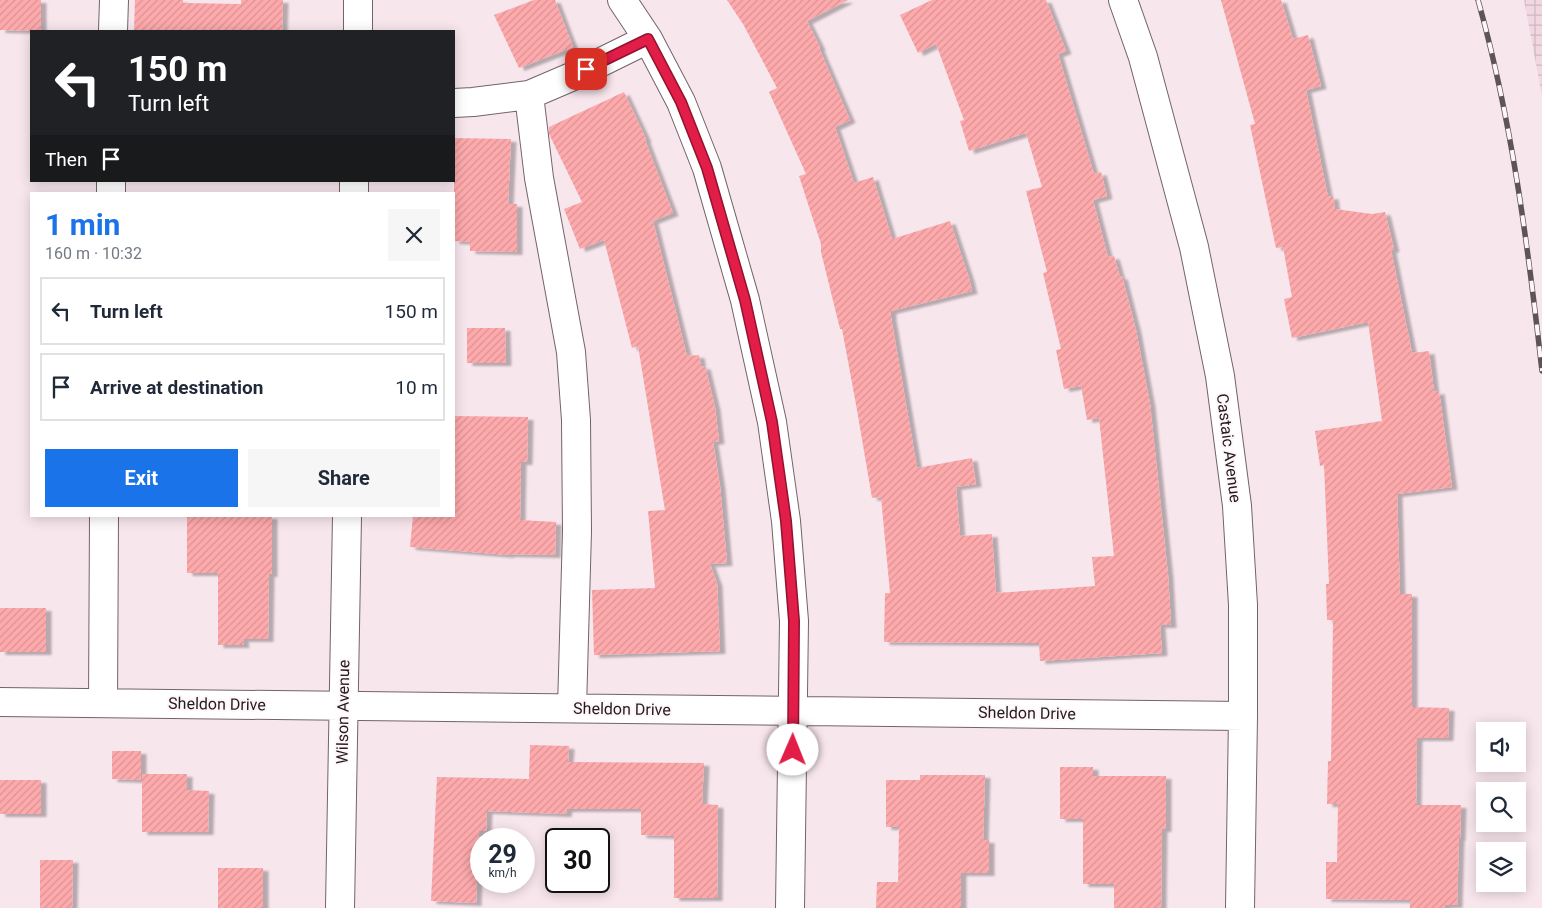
<!DOCTYPE html>
<meta charset="utf-8">
<style>
body{margin:0;font-family:Roboto,sans-serif;background:#f6f6f7;color:#1f2937;height:100vh;display:flex;flex-direction:column;font-size:19px;white-space:nowrap}
*{box-sizing:border-box;margin:0}
p{font-size:16px;color:#747a83}
.icon{flex:none;width:28px;height:28px;fill:none;stroke:currentColor;stroke-width:2;stroke-linecap:round;stroke-linejoin:round}
.map{position:relative;flex:1;overflow:hidden}
.panel{position:absolute;left:30px;top:192px;width:425px;height:325px;display:flex;flex-direction:column;background:#fff;border-radius:0px;box-shadow:0 2px 12px #0003}
.panel>*{flex:none}
.hud{position:absolute;left:30px;top:30px;width:425px;height:152px;border-radius:0px;box-shadow:0 2px 12px #0003;background:#202124;color:#fff;overflow:hidden}
.buttons{position:absolute;left:1476px;top:722px;display:grid;gap:10px}
.buttons a{display:grid;place-items:center;width:50px;height:50px;border-radius:0px;background:#fff;box-shadow:0 2px 12px #0003;font-size:25px}
.speed{position:absolute;left:470px;top:828px;display:flex;gap:10px;font-size:25px;font-weight:700;text-align:center}
.speed>*{display:grid;place-content:center;width:65px;height:65px;border-radius:50%;background:#fff;box-shadow:0 2px 12px #0003;line-height:1}
.speed small{font-size:12px;font-weight:400}
.speed .limit{border:2px solid #111;border-radius:8px;background:#fff;color:#111}
.pin{position:absolute;display:grid;place-items:center;width:42px;height:42px;color:#fff;margin:-21px;border-radius:10px;box-shadow:0 2px 8px #0006}
.me{position:absolute;width:55px;margin:-28px;rotate:1deg;stroke-linejoin:round;filter:drop-shadow(0 0 4px #0008)}
.turn{display:flex;align-items:center;gap:18px;height:105px;padding:0 15px;font-size:22px}
.turn .icon{width:65px;height:65px;stroke-width:2.5}
.turn b{display:block;font-size:35px;line-height:42px}
.then{display:flex;align-items:center;height:48px;padding:0 15px;background:#0003;gap:10px;font-size:19px}
.round{display:grid;place-items:center;flex:none;width:52px;height:52px;border-radius:0px;background:#f6f6f7}
.headline{display:flex;align-items:center;justify-content:space-between;height:85px;padding:0 15px}
h1{font-size:30px;font-weight:700;line-height:38px;color:#1a73e8}
.cta{display:flex;gap:10px;margin-top:auto;padding:10px 15px}
.cta a{flex:1;height:58px;border-radius:0px;background:#1a73e8;color:#fff;font-size:20px;font-weight:700;line-height:58px;text-align:center}
.cta a+a{background:#f6f6f7;color:#1f2937}
ul{padding:0;list-style:none}
li{display:flex;align-items:center;gap:15px;height:68px;margin:0 10px 8px;padding:0 5px;border:2px solid #e0e1e3;border-radius:0px}
li div{flex:1}
li b{display:block;font-size:19px}
li em{font-style:normal}
.map>svg:first-child{display:block}
</style>
<div class="map">
<svg width="1542" height="908" viewBox="0 0 1542 908">
<defs>
<pattern id="industrial-grid" width="8" height="8" patternUnits="userSpaceOnUse" patternTransform="scale(1.25)"><rect width="8" height="8" fill="#f1d7e2"/><path d="M0 4h8M4 0v8" fill="none" stroke="#ceb8c1"/></pattern>
<pattern id="building-hatch" width="6" height="6" patternUnits="userSpaceOnUse" patternTransform="scale(1.25)"><rect width="6" height="6" fill="#feaaad"/><path d="M-1 1l2-2M0 6l6-6M5 7l2-2" fill="none" stroke="#d99294"/></pattern>
<filter id="shadow"><feDropShadow dx="5.5" dy="3" stdDeviation="1" flood-color="#0004"/></filter>
</defs>
<rect width="100%" height="100%" fill="#f8e6ed"/>
<path fill="url(#industrial-grid)" d="M 1524,0 L 1542,0 L 1542,96 Z"/>
<path fill="url(#building-hatch)" filter="url(#shadow)" d="M 0,0 L 41,0 L 41,31 L 0,30 Z
M 135,0 L 183,0 L 183,3 L 241,4 L 241,0 L 283,0 L 282,31 L 134,31 Z
M 534,0 L 555,0 L 573,47 L 519,68 L 494,15 Z
M 727,0 L 848,0 L 807,21 L 820,47 L 819,48 L 850,120 L 835,127 L 854,183 L 873,177 L 892,239 L 950,221 L 969,278 L 972,291 L 891,311 L 891,317 L 917,468 L 972,458 L 976,484 L 956,487 L 960,536 L 992,534 L 996,593 L 1095,586 L 1092,557 L 1114,556 L 1099,418 L 1087,420 L 1081,386 L 1064,389 L 1056,350 L 1061,349 L 1043,273 L 1047,272 L 1026,191 L 1042,187 L 1026,133 L 969,151 L 960,121 L 964,120 L 936,44 L 918,53 L 900,15 L 932,0 L 1046,0 L 1066,51 L 1058,54 L 1094,174 L 1101,172 L 1107,196 L 1093,200 L 1108,257 L 1114,256 L 1120,277 L 1122,276 L 1136,330 L 1150,404 L 1168,575 L 1171,625 L 1160,625 L 1162,653 L 1040,661 L 1039,643 L 884,642 L 885,593 L 890,593 L 881,497 L 872,498 L 857,410 L 842,329 L 840,329 L 821,252 L 821,244 L 799,176 L 806,174 L 769,92 L 777,88 L 743,24 Z
M 1221,0 L 1281,0 L 1293,39 L 1308,35 L 1321,86 L 1306,90 L 1328,197 L 1333,196 L 1335,209 L 1372,214 L 1385,212 L 1394,249 L 1391,250 L 1412,353 L 1429,351 L 1434,392 L 1439,391 L 1452,487 L 1397,494 L 1400,594 L 1412,594 L 1412,707 L 1449,708 L 1448,738 L 1417,738 L 1416,805 L 1461,805 L 1460,838 L 1459,838 L 1457,905 L 1445,905 L 1445,908 L 1410,908 L 1410,900 L 1326,899 L 1326,862 L 1337,862 L 1338,804 L 1327,804 L 1328,761 L 1331,761 L 1333,620 L 1327,620 L 1326,584 L 1329,584 L 1324,465 L 1320,466 L 1315,431 L 1382,421 L 1368,322 L 1292,338 L 1284,299 L 1292,297 L 1283,247 L 1276,248 L 1250,125 L 1255,124 Z
M 624,92 L 646,139 L 645,140 L 673,213 L 653,221 L 687,356 L 699,355 L 701,367 L 705,366 L 715,407 L 719,441 L 713,442 L 720,486 L 727,563 L 710,564 L 717,583 L 720,651 L 594,655 L 592,590 L 655,588 L 648,511 L 665,510 L 638,346 L 632,348 L 604,240 L 580,249 L 564,209 L 582,202 L 549,134 L 549,127 Z
M 454,138 L 511,139 L 508,204 L 517,204 L 517,252 L 470,251 L 470,242 L 454,241 Z
M 467,328 L 505,328 L 506,363 L 467,363 Z
M 454,416 L 528,417 L 527,462 L 521,462 L 520,520 L 556,522 L 555,555 L 509,554 L 509,555 L 410,547 L 413,516 L 454,516 Z
M 187,516 L 272,516 L 272,574 L 269,574 L 268,639 L 243,639 L 244,645 L 218,645 L 218,573 L 187,573 Z
M 0,608 L 46,608 L 46,652 L 0,652 Z
M 530,745 L 569,746 L 568,762 L 704,763 L 702,804 L 718,805 L 717,898 L 674,898 L 674,836 L 641,835 L 641,809 L 567,809 L 566,814 L 487,811 L 486,831 L 479,831 L 476,903 L 431,901 L 437,777 L 529,779 Z
M 112,751 L 141,751 L 141,780 L 112,779 Z
M 1060,767 L 1093,767 L 1093,776 L 1166,776 L 1166,829 L 1162,829 L 1161,908 L 1114,908 L 1114,884 L 1083,884 L 1083,819 L 1060,819 Z
M 142,774 L 187,774 L 187,790 L 209,791 L 208,832 L 142,832 Z
M 920,775 L 985,775 L 983,840 L 989,840 L 989,873 L 961,873 L 961,908 L 876,908 L 877,882 L 898,882 L 899,827 L 886,827 L 886,780 L 920,780 Z
M 0,780 L 41,780 L 41,814 L 0,814 Z
M 40,860 L 73,860 L 72,908 L 40,908 Z
M 218,868 L 263,868 L 263,908 L 218,908 Z"/>
<g fill="none" stroke-linecap="round" stroke-linejoin="round">
<defs>
<path id="minor" d="M 622,0 L 648,39 L 681,102 L 707,168 L 745,300 L 772,422 L 786,521 L 794,621 L 790,908
M 1123,0 L 1143,57 L 1194,247 L 1220,376 L 1237,506 L 1243,605 L 1243,716 L 1240,908
M 113,31 L 114,0
M 358,31 L 358,0
M 529,95 L 539,178 L 571,352 L 576,420 L 577,531 L 572,708
M 454,103 L 473,102 L 529,95 L 571,77 L 648,39
M 111,194 L 111,181
M 354,194 L 354,181
M 0,702 L 1243,716
M 103,703 L 104,516
M 340,908 L 347,516"/>
</defs>
<use href="#minor" stroke="#73646a" stroke-width="30"/>
<use href="#minor" stroke="#fff" stroke-width="28"/>
<defs>
<path id="rail" d="M 1478,0 C 1512,121 1528,246 1542,371"/>
</defs>
<use href="#rail" stroke="#5d5358" stroke-width="5.5"/>
<use href="#rail" stroke="#fef6f9" stroke-width="4" stroke-dasharray="11" stroke-linecap="butt"/>
</g>
<g fill="none" stroke-linecap="round" stroke-linejoin="round">
<defs>
<path id="route" d="M 586,69 L 648,39 L 681,102 L 707,168 L 745,300 L 772,422 L 786,521 L 794,621 L 793,750"/>
</defs>
<use href="#route" stroke="#92132f" stroke-width="12"/>
<use href="#route" stroke="#e11d48" stroke-width="9"/>
</g>
<g text-anchor="middle" dominant-baseline="central" stroke-width="4" stroke-linejoin="round" paint-order="stroke">
<g font-size="16" fill="#231c1f" stroke="#fef6f9">
<text transform="translate(1229 448) rotate(83)">Castaic Avenue</text>
<text transform="translate(217 704) rotate(1)">Sheldon Drive</text>
<text transform="translate(622 709) rotate(1)">Sheldon Drive</text>
<text transform="translate(343 712) rotate(-89)">Wilson Avenue</text>
<text transform="translate(1027 713) rotate(1)">Sheldon Drive</text>
</g>
</g>
</svg>
<div class="buttons">
<a><svg class="icon" aria-label="sound" viewBox="0 0 24 24"><path d="M4 9h4l5-4v14l-5-4H4zM17 9q2 3 0 6"/></svg></a>
<a><svg class="icon" aria-label="search" viewBox="0 0 24 24"><circle cx="10" cy="10" r="6"/><path d="M15 15l6 6"/></svg></a>
<a><svg class="icon" aria-label="layers" viewBox="0 0 24 24"><path d="M12 4l9 5-9 5-9-5zM3 14l9 5 9-5"/></svg></a>
</div>
<div class="speed"><div>29<small>km/h</small></div><div class="limit">30</div></div>
<div class="pin" style="left:586px;top:69px;background:#d93025"><svg class="icon" aria-label="arrive" viewBox="0 0 24 24"><path d="M6 21V4h12l-3 4 3 4H6"/></svg></div>
<svg class="me" style="left:793px;top:750px" viewBox="-20 -20 40 40"><circle r="19" fill="#fff"/><path d="M0-13L10 11 0 6-10 11z" fill="#e11d48"/></svg>
<div class="hud">
<div class="turn"><svg class="icon" aria-label="left" viewBox="0 0 24 24"><path d="M17 20v-9H6M10 6l-5 5 5 5"/></svg><div><b>150 m</b>Turn left</div></div>
<div class="then">Then<svg class="icon" aria-label="arrive" viewBox="0 0 24 24"><path d="M6 21V4h12l-3 4 3 4H6"/></svg></div>
</div>
<section class="panel">
<div class="headline"><div><h1>1 min</h1><p>160 m · 10:32</p></div><a class="round"><svg class="icon" aria-label="close" viewBox="0 0 24 24"><path d="M6 6l12 12M18 6L6 18"/></svg></a></div>
<ul>
<li><svg class="icon" aria-label="left" viewBox="0 0 24 24"><path d="M17 20v-9H6M10 6l-5 5 5 5"/></svg><div><b>Turn left</b></div><em>150 m</em></li>
<li><svg class="icon" aria-label="arrive" viewBox="0 0 24 24"><path d="M6 21V4h12l-3 4 3 4H6"/></svg><div><b>Arrive at destination</b></div><em>10 m</em></li>
</ul>
<div class="cta"><a>Exit</a><a>Share</a></div>
</section>
</div>
